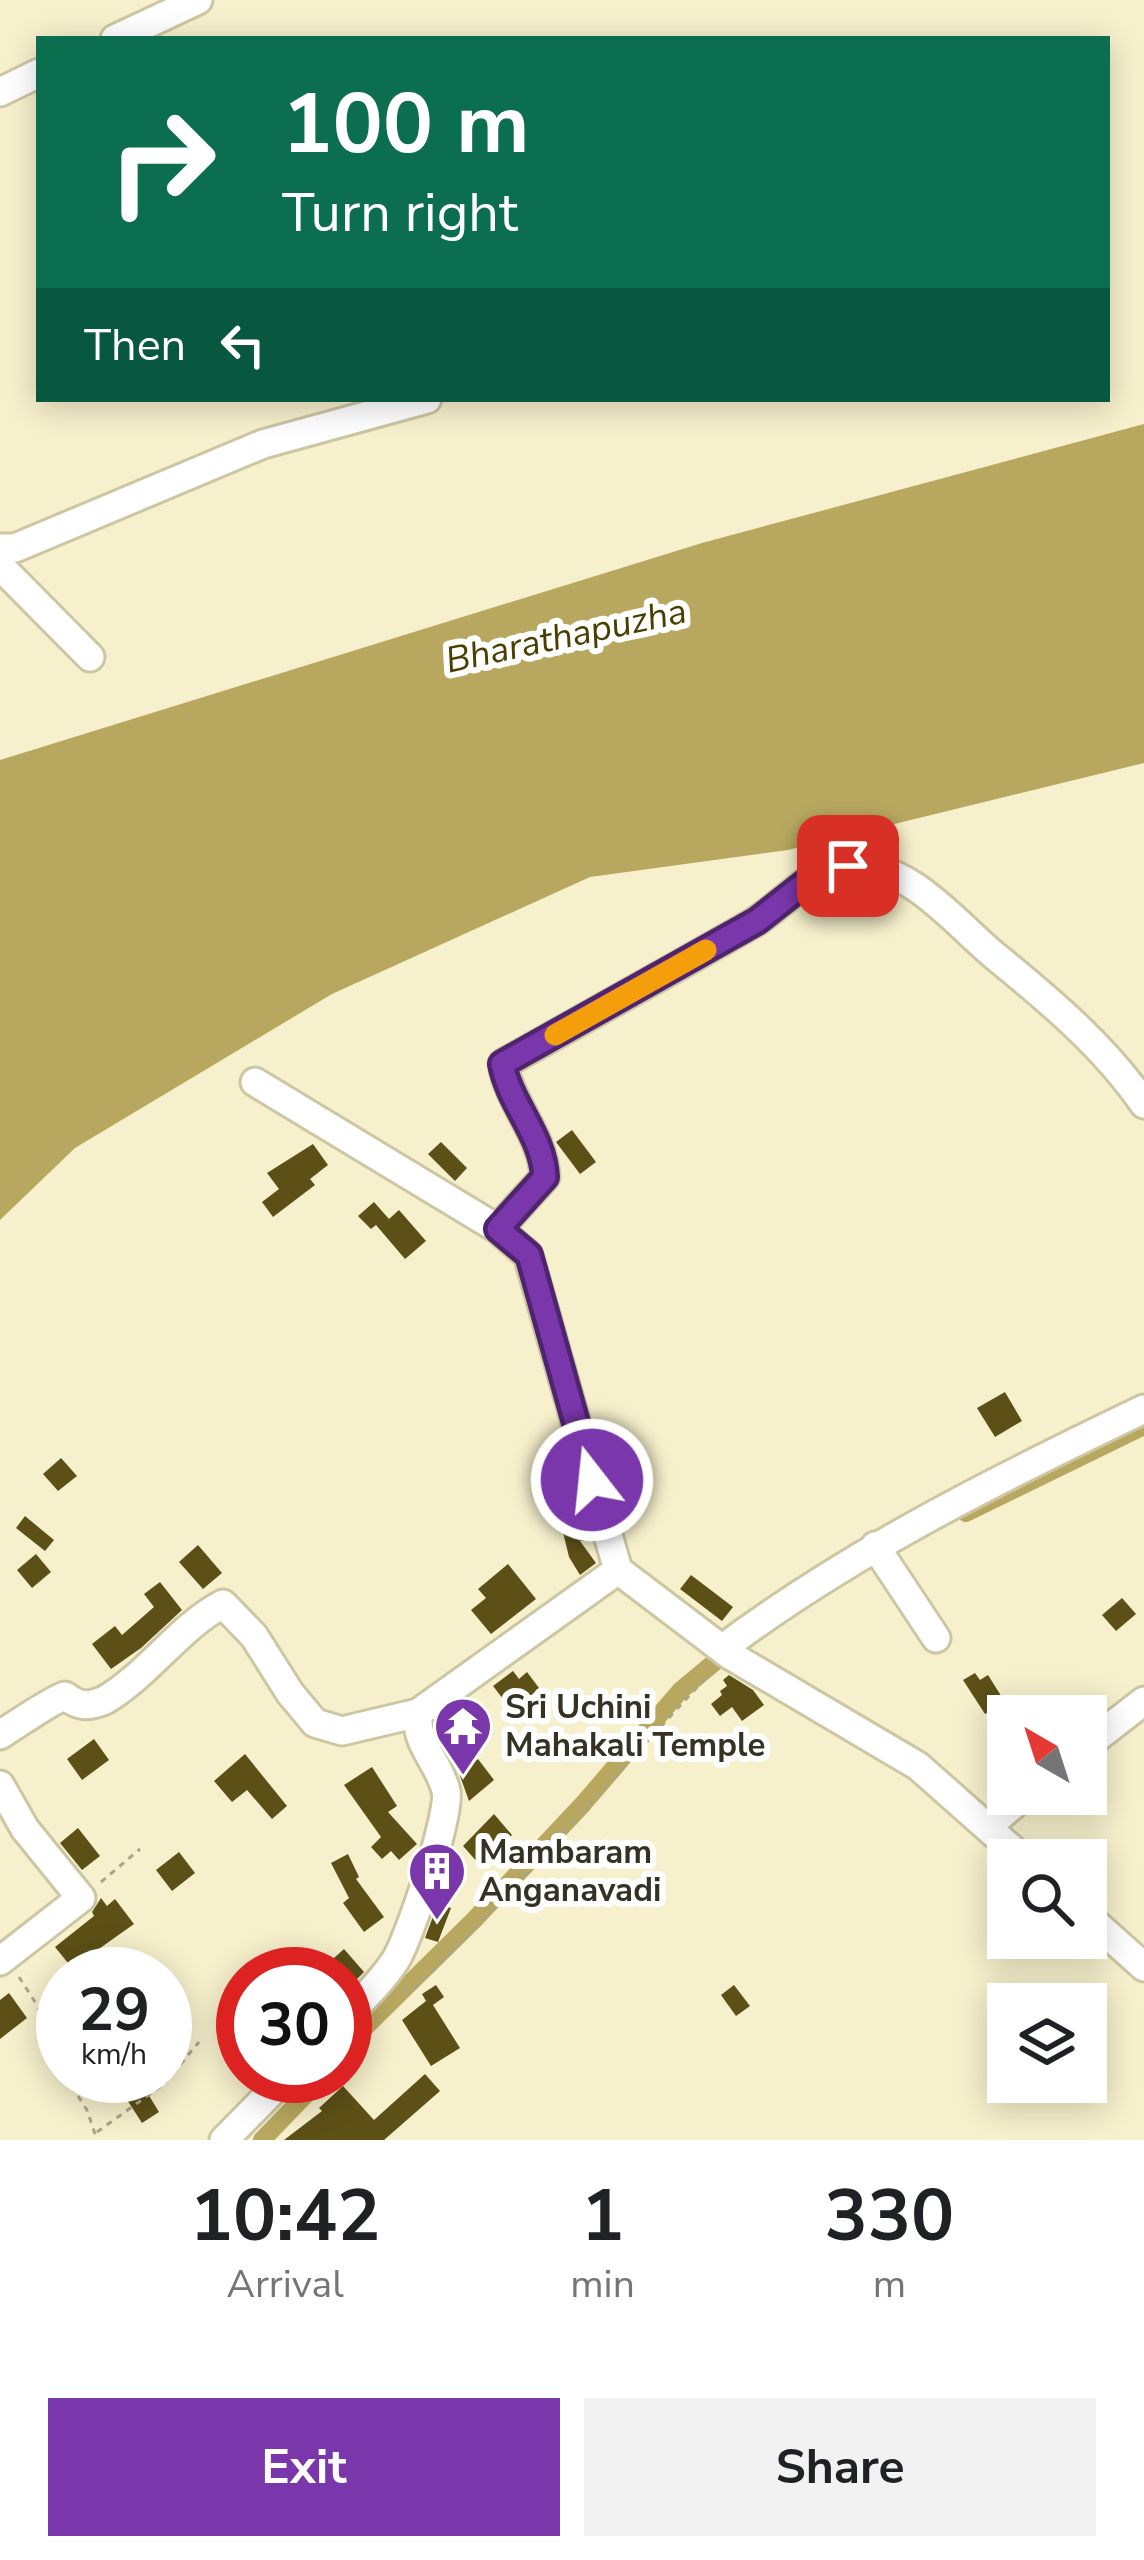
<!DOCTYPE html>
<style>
body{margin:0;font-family:"Nunito Sans",sans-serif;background:#f2f2f2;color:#202124;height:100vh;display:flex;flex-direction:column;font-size:45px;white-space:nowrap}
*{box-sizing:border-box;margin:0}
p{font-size:39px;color:#757577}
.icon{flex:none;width:66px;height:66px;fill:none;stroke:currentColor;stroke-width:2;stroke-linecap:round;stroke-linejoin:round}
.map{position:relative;height:2140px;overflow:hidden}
.drawer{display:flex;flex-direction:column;background:#fff;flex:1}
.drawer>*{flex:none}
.hud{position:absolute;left:36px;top:36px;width:1074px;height:366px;border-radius:0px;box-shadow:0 6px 30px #0003;background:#0b6e4f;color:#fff;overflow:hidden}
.needle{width:78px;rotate:321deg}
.fabs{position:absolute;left:987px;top:1695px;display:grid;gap:24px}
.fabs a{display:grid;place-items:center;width:120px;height:120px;border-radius:0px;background:#fff;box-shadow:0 6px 30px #0003;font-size:60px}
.speed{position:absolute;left:36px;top:1947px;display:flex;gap:24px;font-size:60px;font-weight:700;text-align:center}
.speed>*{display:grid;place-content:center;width:156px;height:156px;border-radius:50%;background:#fff;box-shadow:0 6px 30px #0003;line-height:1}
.speed small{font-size:30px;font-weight:400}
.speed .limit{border:18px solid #d22;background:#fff;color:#111}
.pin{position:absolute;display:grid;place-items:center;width:102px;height:102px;color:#fff;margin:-51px;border-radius:24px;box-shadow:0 6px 18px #0006}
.me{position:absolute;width:132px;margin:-66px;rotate:344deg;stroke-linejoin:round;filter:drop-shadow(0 0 9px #0008)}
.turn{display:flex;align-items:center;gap:42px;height:252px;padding:0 48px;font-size:54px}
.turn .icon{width:156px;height:156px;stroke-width:2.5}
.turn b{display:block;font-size:84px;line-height:102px}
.then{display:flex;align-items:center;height:114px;padding:0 48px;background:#0003;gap:24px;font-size:45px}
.eta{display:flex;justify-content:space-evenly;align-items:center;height:204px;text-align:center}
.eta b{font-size:72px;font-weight:700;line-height:84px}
.primary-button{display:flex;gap:24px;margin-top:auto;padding:24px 48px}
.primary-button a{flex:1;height:138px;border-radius:0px;background:#7a37ab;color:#fff;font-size:48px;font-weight:700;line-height:138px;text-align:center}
.primary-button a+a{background:#f2f2f2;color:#202124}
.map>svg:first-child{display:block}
</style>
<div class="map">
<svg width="1144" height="2140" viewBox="0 0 1144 2140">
<rect width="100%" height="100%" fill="#f7f0cc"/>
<path fill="#b8a85f" d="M 1144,424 L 1144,763 L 788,850 L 590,877 L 332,994 L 75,1148 L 0,1220 L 0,760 L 702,543 Z"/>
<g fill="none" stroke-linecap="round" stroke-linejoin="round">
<path stroke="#b8a85f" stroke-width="18" d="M 966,1513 L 1144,1426
M 345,2047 L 474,1920 L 583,1804 L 680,1691 L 734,1646
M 262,2140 L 324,2076"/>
</g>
<path fill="#5c5017" d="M 572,1130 L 596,1162 L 580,1174 L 556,1142 Z
M 441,1142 L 467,1168 L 455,1181 L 428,1154 Z
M 313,1144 L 328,1165 L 310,1179 L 315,1185 L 273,1217 L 262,1202 L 279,1189 L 267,1173 Z
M 374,1202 L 389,1219 L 399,1210 L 426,1241 L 405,1259 L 376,1225 L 371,1229 L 358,1216 Z
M 1005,1392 L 1022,1421 L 995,1437 L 977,1408 Z
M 61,1458 L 77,1476 L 58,1491 L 43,1474 Z
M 579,1498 L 591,1540 L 580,1541 L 596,1563 L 580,1575 L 569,1557 L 557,1507 Z
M 25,1516 L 54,1540 L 45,1551 L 16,1528 Z
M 198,1545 L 222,1573 L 203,1589 L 179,1562 Z
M 36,1554 L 51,1572 L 32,1588 L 17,1570 Z
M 508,1564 L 536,1599 L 491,1634 L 471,1610 L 486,1598 L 478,1589 Z
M 691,1575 L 733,1607 L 722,1621 L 680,1589 Z
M 160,1582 L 182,1610 L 141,1648 L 111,1669 L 92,1644 L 115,1626 L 122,1635 L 154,1607 L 144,1594 Z
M 1122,1598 L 1136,1614 L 1116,1631 L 1102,1615 Z
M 513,1671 L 519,1679 L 527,1672 L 539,1688 L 513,1712 L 493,1686 Z
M 975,1673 L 980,1680 L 988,1675 L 1005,1702 L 985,1714 L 963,1680 Z
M 729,1675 L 753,1690 L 764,1705 L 742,1721 L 732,1707 L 720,1716 L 711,1704 L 722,1695 L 720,1691 L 727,1686 L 723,1680 Z
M 94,1739 L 109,1760 L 82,1780 L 67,1759 Z
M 245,1754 L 287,1806 L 272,1819 L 247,1790 L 232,1802 L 214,1781 Z
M 478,1759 L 494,1780 L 469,1801 L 459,1773 Z
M 372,1767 L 397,1806 L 388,1812 L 417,1844 L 399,1860 L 391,1851 L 382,1859 L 371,1847 L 381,1837 L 344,1785 Z
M 494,1814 L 512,1835 L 479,1864 L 463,1846 Z
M 78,1828 L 100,1856 L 82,1870 L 60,1843 Z
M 179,1852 L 195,1873 L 172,1891 L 156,1870 Z
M 348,1854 L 359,1877 L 356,1879 L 384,1917 L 364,1932 L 343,1903 L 349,1898 L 331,1863 Z
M 101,1898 L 107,1906 L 115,1899 L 134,1924 L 72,1968 L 55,1947 L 94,1916 L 92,1912 Z
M 438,1903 L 451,1908 L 438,1942 L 425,1938 Z
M 344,1949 L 364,1972 L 350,1986 L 345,1974 L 316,1974 Z
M 436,1985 L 444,1997 L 433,2005 L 460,2048 L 431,2066 L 402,2020 L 426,2001 L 422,1994 Z
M 734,1985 L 750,2006 L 736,2016 L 721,1995 Z
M 9,1993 L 27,2018 L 0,2039 L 0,2000 Z
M 425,2074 L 440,2091 L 384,2140 L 284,2140 L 322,2111 L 319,2108 L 343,2086 L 374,2120 Z
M 125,2076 L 137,2076 L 159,2112 L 142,2123 L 124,2095 L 114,2100 L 106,2086 Z"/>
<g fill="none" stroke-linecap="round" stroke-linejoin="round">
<defs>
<path id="minor" d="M 115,39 L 198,0
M 0,92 L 39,73
M 0,548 L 15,548 L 263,444 L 427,399
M 0,566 L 90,657
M 255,1082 L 498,1229 L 528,1255 L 618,1570
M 498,1229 L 545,1177 C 543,1135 510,1105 503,1064 C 585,1018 668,972 750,925 C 785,905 808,868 851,866 C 910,864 954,922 995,956 C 1049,1000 1105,1047 1144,1104
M 875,1546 L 936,1638
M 723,1648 C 853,1551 998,1479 1144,1409
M 0,1735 C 12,1727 56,1698 65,1696 C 80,1707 88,1707 105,1700 C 149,1674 179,1627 223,1604 L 254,1636 L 290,1693 L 315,1723 L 342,1731 L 418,1713
M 1086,1746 L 1144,1701
M 0,1785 L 25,1829 L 81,1898 L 0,1961
M 987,1827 L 1026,1794
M 1086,1915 L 1144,1967
M 345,2017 C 363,1999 381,1982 395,1961 C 409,1940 451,1813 446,1791 C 439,1761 415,1746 418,1713 L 618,1570 L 730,1655 L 918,1766 L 1024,1860
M 224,2140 L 287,2076"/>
</defs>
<use href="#minor" stroke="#cdc6a3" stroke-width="33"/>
<path stroke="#aaa589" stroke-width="3" stroke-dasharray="6 6" stroke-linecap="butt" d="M 101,1882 L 140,1849
M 19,1977 L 37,2005 L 63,2073
M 404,1989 L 411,1992 L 469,1935 L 711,1672
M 65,2076 L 87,2110 L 97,2140
M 97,2132 L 164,2084 L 199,2042"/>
<use href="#minor" stroke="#fff" stroke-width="27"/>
</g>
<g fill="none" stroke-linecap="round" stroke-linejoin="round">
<defs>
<path id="route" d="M 592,1480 L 529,1255 L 498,1229 L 545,1177 C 543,1135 510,1105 502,1064 L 757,921 L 818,873 L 848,866"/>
</defs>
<use href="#route" stroke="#4f246f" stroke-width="30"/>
<use href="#route" stroke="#7a37ab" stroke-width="21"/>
<path stroke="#f59e0b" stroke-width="21" d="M 555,1035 L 706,950"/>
</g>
<defs>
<symbol id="temple-pin" viewBox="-11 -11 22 30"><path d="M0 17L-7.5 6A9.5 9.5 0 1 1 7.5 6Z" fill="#7a37ab" stroke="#fff"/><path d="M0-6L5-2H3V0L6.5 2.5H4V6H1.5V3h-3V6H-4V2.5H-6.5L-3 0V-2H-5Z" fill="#fff"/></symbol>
<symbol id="building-pin" viewBox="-11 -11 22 30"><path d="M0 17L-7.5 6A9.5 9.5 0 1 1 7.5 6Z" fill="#7a37ab" stroke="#fff"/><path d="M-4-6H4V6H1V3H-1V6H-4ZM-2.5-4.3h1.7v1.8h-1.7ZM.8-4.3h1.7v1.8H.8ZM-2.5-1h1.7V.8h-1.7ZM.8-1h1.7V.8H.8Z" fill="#fff"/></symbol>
</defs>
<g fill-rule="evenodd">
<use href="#temple-pin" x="430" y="1693" width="66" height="90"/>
<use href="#building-pin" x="404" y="1838" width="66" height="90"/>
</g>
<g text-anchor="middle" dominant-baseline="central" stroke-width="12" stroke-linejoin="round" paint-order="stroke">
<g font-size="33" font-weight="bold" fill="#353224" stroke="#fff" text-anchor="start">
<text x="505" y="1707">Sri Uchini<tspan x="505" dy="38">Mahakali Temple</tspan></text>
<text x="479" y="1852">Mambaram<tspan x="479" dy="38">Anganavadi</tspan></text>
</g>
<g font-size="36" font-style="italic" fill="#493d00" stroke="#fff">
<text transform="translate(566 636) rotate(-12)">Bharathapuzha</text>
</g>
</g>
</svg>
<div class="fabs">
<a><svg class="needle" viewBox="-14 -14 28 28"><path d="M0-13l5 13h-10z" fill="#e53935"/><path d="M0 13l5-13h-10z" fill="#757577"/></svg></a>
<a><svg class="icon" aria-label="search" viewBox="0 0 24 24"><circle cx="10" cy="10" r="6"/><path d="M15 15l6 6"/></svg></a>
<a><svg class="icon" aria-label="layers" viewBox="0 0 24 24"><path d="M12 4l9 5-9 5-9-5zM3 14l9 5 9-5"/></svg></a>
</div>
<div class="speed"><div>29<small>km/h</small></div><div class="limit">30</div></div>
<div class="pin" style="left:848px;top:866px;background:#d93025"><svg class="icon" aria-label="arrive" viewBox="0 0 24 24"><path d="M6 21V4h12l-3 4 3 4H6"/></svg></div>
<svg class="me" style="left:592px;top:1480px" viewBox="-20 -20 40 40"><circle r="17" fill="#7a37ab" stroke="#fff" stroke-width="3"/><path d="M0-11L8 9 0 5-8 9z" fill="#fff"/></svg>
<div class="hud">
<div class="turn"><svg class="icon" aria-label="right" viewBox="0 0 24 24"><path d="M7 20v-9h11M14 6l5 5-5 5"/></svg><div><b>100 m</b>Turn right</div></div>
<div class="then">Then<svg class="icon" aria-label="left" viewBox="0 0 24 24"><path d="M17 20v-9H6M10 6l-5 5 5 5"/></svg></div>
</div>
</div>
<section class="drawer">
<div class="eta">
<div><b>10:42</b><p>Arrival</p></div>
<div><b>1</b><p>min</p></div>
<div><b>330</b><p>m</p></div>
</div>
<div class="primary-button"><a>Exit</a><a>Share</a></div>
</section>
